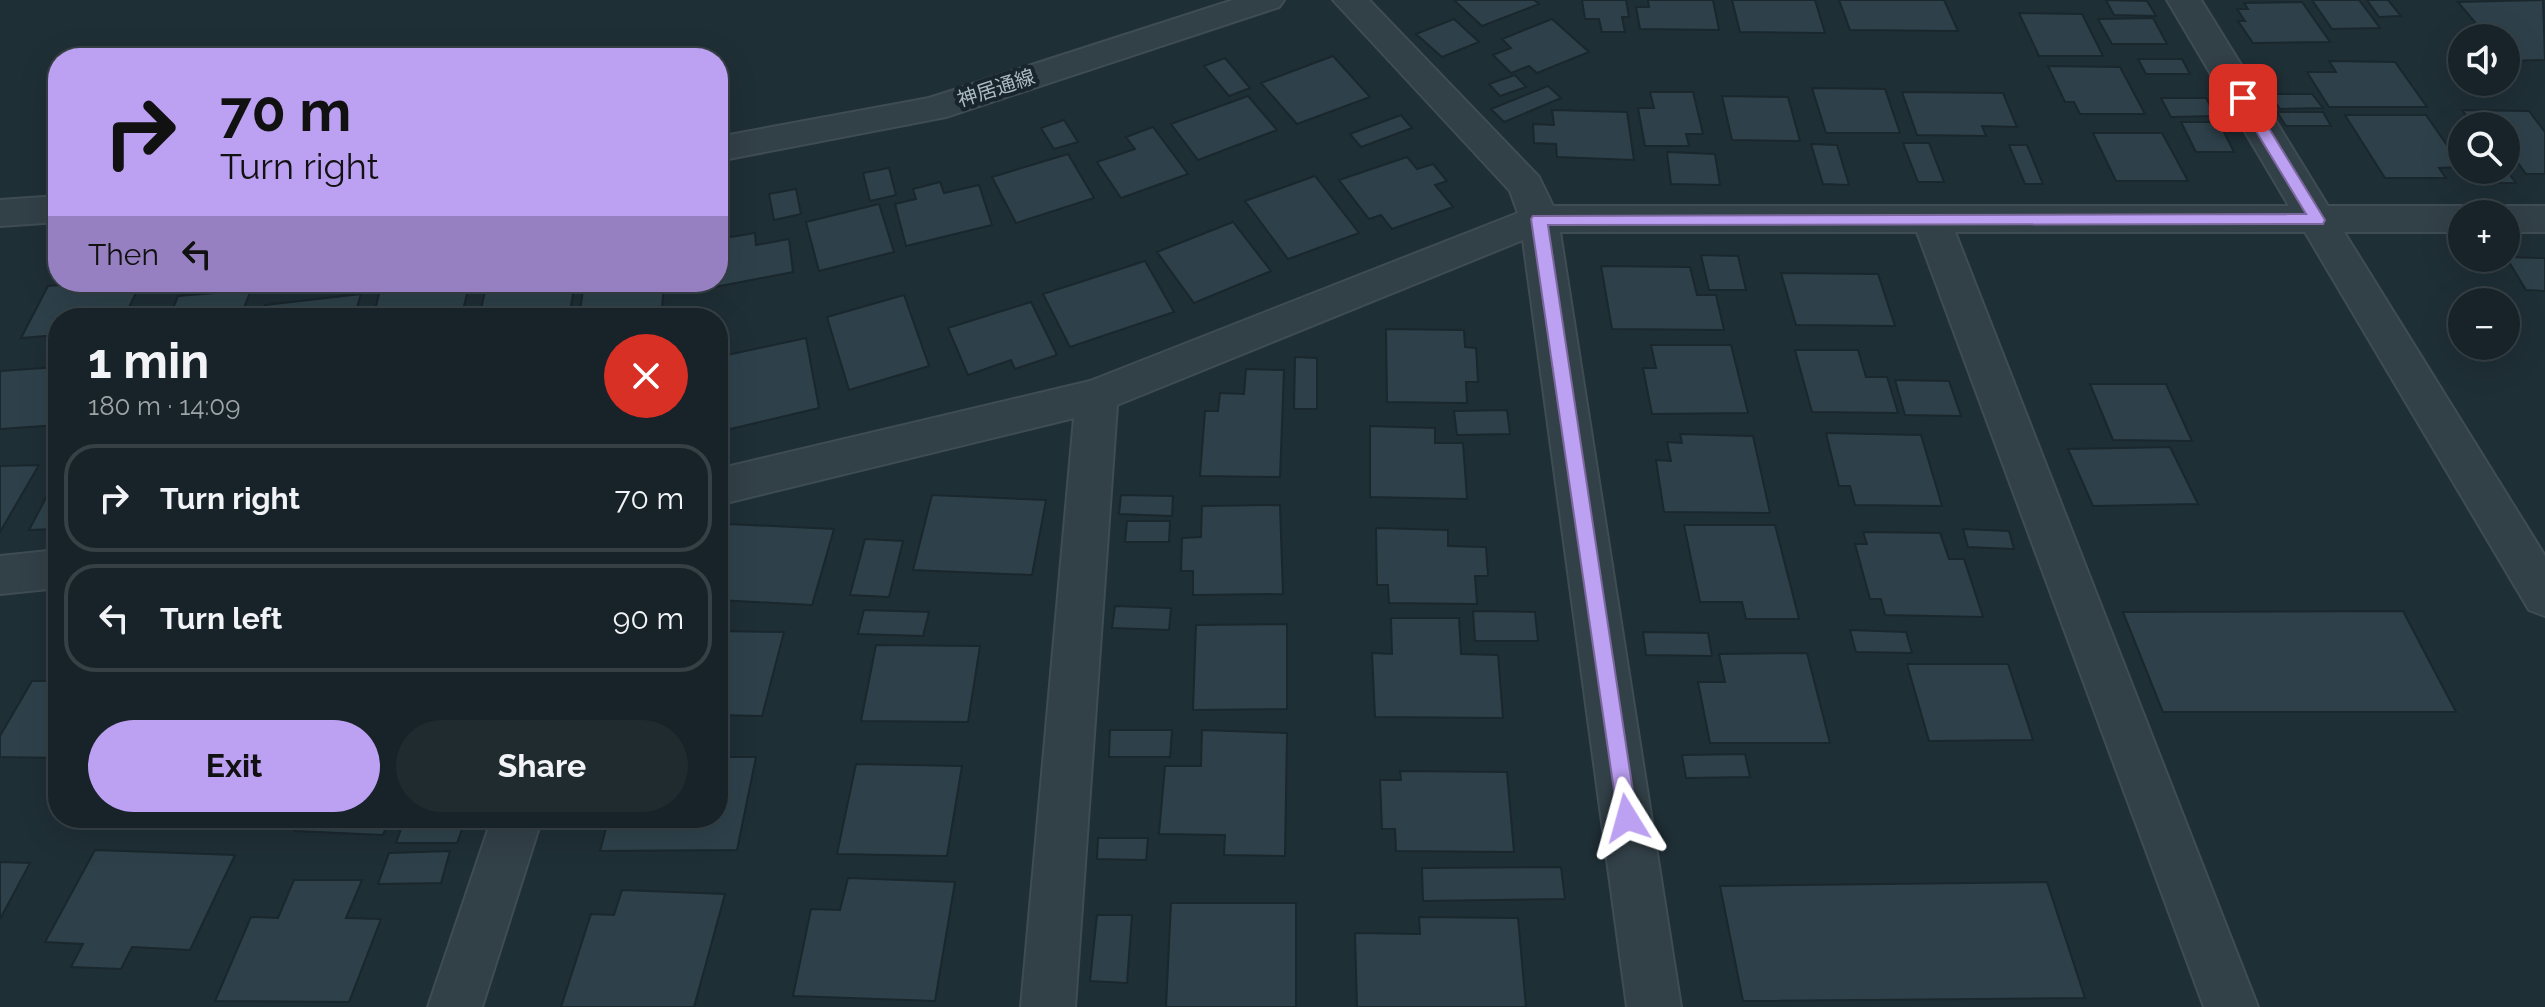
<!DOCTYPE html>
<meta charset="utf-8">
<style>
body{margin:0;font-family:Raleway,"Noto Sans JP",sans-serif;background:#202b30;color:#f1f3f6;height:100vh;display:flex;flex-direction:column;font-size:30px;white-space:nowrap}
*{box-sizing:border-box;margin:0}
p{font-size:26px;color:#9ea4a8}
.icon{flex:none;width:44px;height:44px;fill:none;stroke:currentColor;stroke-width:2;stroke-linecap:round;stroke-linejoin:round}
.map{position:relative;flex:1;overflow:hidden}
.details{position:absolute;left:48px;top:308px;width:680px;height:520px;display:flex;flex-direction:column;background:#172328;border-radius:32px;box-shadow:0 8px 32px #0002,0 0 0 2px #364045}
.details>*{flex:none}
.banner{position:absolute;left:48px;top:48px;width:680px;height:244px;border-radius:32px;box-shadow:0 8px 32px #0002,0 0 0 2px #364045;background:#bca0f2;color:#111;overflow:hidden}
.buttons{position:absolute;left:2448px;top:24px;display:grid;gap:16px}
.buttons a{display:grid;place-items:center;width:72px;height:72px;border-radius:50%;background:#172328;box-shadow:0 8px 32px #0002,0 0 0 2px #364045;font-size:40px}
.pin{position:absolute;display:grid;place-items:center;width:68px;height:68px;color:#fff;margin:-34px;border-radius:16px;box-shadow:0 4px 12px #0006}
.me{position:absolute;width:88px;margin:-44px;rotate:352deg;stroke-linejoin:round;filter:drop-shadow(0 0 6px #0008)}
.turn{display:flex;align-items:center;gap:28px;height:168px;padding:0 40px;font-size:36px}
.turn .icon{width:104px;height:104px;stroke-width:2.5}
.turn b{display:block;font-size:56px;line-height:68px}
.then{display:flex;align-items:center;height:76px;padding:0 40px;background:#0003;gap:16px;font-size:30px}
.round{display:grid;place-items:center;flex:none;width:84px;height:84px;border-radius:42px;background:#202b30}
.headline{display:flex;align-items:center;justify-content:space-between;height:136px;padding:0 40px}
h1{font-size:48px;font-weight:700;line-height:60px}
.action{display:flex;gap:16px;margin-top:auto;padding:16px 40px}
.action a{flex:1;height:92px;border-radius:48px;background:#bca0f2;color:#111;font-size:32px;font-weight:700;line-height:92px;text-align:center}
.action a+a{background:#202b30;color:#f1f3f6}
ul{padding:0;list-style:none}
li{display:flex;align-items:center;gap:24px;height:108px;margin:0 16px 12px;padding:0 24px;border:4px solid #364045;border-radius:32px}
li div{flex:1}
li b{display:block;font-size:30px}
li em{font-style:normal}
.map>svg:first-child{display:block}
</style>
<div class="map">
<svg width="2545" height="1007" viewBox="0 0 2545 1007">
<rect width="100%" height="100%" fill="#1f2f36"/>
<path fill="#2e414a" stroke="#1a272d" stroke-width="2" d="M 1454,0 L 1534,0 L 1539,4 L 1482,26 Z
M 1582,0 L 1626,0 L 1629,17 L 1622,17 L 1625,32 L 1602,32 L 1599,19 L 1585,19 Z
M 1648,0 L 1713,0 L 1719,30 L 1640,29 L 1636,7 L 1649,7 Z
M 1732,0 L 1815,0 L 1825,33 L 1740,32 Z
M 1839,0 L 1944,0 L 1958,31 L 1850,30 Z
M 2106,0 L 2147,1 L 2156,16 L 2114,15 Z
M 2312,0 L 2359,0 L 2380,28 L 2332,29 Z
M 2367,0 L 2388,0 L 2401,16 L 2379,17 Z
M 2543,0 L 2545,60 L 2506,61 L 2506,38 L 2488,38 L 2458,2 Z
M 2302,2 L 2330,42 L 2253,43 L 2238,21 L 2245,21 L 2237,9 L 2248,9 L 2244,3 Z
M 2019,13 L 2082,14 L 2103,56 L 2039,56 Z
M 2153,18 L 2167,44 L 2112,44 L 2098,19 Z
M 1454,19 L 1479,42 L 1442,57 L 1416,34 Z
M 1552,19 L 1589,52 L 1537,73 L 1529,66 L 1511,73 L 1493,55 L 1511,48 L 1502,39 Z
M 1333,56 L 1370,97 L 1297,124 L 1261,83 Z
M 1225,58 L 1250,88 L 1229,96 L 1204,66 Z
M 2138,59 L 2182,59 L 2190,74 L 2146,74 Z
M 2329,61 L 2395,62 L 2427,107 L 2329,107 L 2307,72 L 2336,72 Z
M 2048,66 L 2120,67 L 2145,114 L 2080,114 L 2074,102 L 2065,102 Z
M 1515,75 L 1526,87 L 1500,96 L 1489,84 Z
M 1548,86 L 1561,98 L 1504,122 L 1491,109 Z
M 1812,88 L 1885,89 L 1900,133 L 1826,133 Z
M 1650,92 L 1693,92 L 1703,134 L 1686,134 L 1689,146 L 1645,146 L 1638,108 L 1654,108 Z
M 1902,92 L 2003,93 L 2017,127 L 1982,126 L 1986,136 L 1917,135 Z
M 2270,94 L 2312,94 L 2323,108 L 2280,109 Z
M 1248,96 L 1277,130 L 1198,160 L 1171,124 Z
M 1722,96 L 1788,97 L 1800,141 L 1732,140 Z
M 2161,98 L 2206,98 L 2216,116 L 2171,117 Z
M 1552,110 L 1627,112 L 1634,160 L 1557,157 L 1556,144 L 1534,143 L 1533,124 L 1554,125 Z
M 2462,110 L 2529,111 L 2545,132 L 2545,174 L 2526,174 L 2506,146 L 2506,126 L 2474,126 Z
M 2277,112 L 2323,112 L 2331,126 L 2286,126 Z
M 1401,115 L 1412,128 L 1361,147 L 1350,134 Z
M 2345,115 L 2426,115 L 2462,167 L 2439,168 L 2446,178 L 2385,178 Z
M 1064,120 L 1078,142 L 1054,149 L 1041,128 Z
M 2181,122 L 2219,122 L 2234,152 L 2196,152 Z
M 1153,127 L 1188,174 L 1121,198 L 1097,162 L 1135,149 L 1126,137 Z
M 2093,133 L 2162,133 L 2188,181 L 2116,181 Z
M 1903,143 L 1929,143 L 1944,182 L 1918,182 Z
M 1811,144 L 1837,145 L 1849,185 L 1823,184 Z
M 2009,145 L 2027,145 L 2043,184 L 2025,184 Z
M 1667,152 L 1715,154 L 1720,185 L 1671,184 Z
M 1068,154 L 1094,198 L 1016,223 L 992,177 Z
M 1407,157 L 1417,169 L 1433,164 L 1447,181 L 1435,185 L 1453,207 L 1392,229 L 1381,215 L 1369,219 L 1339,180 Z
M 889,168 L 896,195 L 870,201 L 863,173 Z
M 2490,170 L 2506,170 L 2516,183 L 2499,183 Z
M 1315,176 L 1359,233 L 1288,259 L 1245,201 Z
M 940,182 L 944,193 L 979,185 L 992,225 L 906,246 L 895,204 L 916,199 L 913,189 Z
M 796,189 L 801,214 L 774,220 L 769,194 Z
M 879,204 L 894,252 L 819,271 L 806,222 Z
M 1233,222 L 1271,271 L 1194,303 L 1157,252 Z
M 755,233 L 756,245 L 789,239 L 793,272 L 699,290 L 699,282 L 718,282 L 718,239 Z
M 1701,255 L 1738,256 L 1746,290 L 1709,290 Z
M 2506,257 L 2545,258 L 2545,291 L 2526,290 Z
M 1145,261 L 1174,312 L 1070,347 L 1043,294 Z
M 1601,266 L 1690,267 L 1697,295 L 1716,295 L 1724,330 L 1612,329 Z
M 1781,273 L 1878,274 L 1895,326 L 1796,325 Z
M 95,282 L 141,282 L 124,318 L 58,318 L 58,335 L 21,338 L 48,286 Z
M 382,282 L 440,284 L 470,282 L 461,318 L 373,318 Z
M 487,282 L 575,282 L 570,312 L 479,318 Z
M 584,282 L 664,282 L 662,309 L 579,318 Z
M 251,290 L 240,318 L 169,318 L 178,296 Z
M 361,294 L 354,318 L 261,318 L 265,305 Z
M 904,295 L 929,366 L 849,390 L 827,317 Z
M 1031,302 L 1057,355 L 1015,369 L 1011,360 L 968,375 L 948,328 Z
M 1386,329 L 1464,330 L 1465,347 L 1476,348 L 1478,382 L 1466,382 L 1467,403 L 1387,402 Z
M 806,338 L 819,408 L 722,431 L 718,357 Z
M 1651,345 L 1731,345 L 1748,413 L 1652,414 L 1643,368 L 1656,368 Z
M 1795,350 L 1858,350 L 1866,377 L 1887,377 L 1898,413 L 1812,412 Z
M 1295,357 L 1317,358 L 1317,409 L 1294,409 Z
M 58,367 L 58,425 L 0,429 L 0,371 Z
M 1246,369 L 1284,370 L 1280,477 L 1200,476 L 1205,411 L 1218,411 L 1220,393 L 1244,394 Z
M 1895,380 L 1949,381 L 1961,416 L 1905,415 Z
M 2090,384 L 2166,384 L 2192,441 L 2113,440 Z
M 1507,410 L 1510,434 L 1457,435 L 1454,411 Z
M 1370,426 L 1435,428 L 1435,443 L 1463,443 L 1467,499 L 1370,497 Z
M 1826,433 L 1921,435 L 1942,506 L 1855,505 L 1850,486 L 1839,486 Z
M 1680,434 L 1753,436 L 1770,513 L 1664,512 L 1656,460 L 1671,461 L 1667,442 L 1682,443 Z
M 2170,447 L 2198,504 L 2093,506 L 2068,449 Z
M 39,465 L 0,532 L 0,466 Z
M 57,477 L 58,529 L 29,530 Z
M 932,495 L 1046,500 L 1032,575 L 913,570 Z
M 1121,495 L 1173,496 L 1172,516 L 1119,514 Z
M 1280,505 L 1283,594 L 1193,595 L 1193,571 L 1181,571 L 1182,538 L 1201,537 L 1202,506 Z
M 1127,521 L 1170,521 L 1169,542 L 1125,542 Z
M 728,524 L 834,529 L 812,605 L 718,600 L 718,552 Z
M 1684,525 L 1775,525 L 1799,619 L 1746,619 L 1742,602 L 1700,602 Z
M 1376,528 L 1448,530 L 1448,546 L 1486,547 L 1488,576 L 1475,576 L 1477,604 L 1389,603 L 1388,585 L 1377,585 Z
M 1963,529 L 2009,531 L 2014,549 L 1968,547 Z
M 1863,532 L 1940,533 L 1949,559 L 1964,559 L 1983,617 L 1885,615 L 1881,599 L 1870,599 L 1855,544 L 1867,544 Z
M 865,539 L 903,541 L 889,597 L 850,595 Z
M 1115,606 L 1171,608 L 1169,630 L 1112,628 Z
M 864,610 L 929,612 L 923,636 L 858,634 Z
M 1473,611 L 1535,612 L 1538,641 L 1475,641 Z
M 2403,611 L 2456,712 L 2163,712 L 2123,612 Z
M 1391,618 L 1459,618 L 1461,654 L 1498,655 L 1503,718 L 1375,717 L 1372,653 L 1392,654 Z
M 1287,624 L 1287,709 L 1193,710 L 1196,625 Z
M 1850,630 L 1906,632 L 1912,653 L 1856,652 Z
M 718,631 L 784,632 L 762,716 L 718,715 Z
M 1643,632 L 1708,633 L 1712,656 L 1646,655 Z
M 876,645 L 980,646 L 968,722 L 861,721 Z
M 1807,653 L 1830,743 L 1710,743 L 1698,682 L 1725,682 L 1719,654 Z
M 1907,664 L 2008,664 L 2033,740 L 1929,741 Z
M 32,681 L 58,681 L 58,758 L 0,757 L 0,736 Z
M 1110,730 L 1172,730 L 1170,757 L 1109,757 Z
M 1202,730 L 1287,733 L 1285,856 L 1224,855 L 1225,835 L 1159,834 L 1165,766 L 1201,766 Z
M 1745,754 L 1750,777 L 1686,778 L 1682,755 Z
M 718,757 L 756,757 L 737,850 L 600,851 L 608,821 L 718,818 Z
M 856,764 L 962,766 L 947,856 L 837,854 Z
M 1400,771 L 1507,772 L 1514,852 L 1396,851 L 1395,829 L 1382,829 L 1380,780 L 1401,780 Z
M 301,818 L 390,818 L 383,835 L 295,831 Z
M 405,818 L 466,818 L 457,843 L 396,843 Z
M 1098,838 L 1148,838 L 1146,860 L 1097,859 Z
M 95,850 L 235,855 L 190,950 L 132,947 L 121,969 L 71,967 L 83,944 L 45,942 Z
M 450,851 L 441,883 L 378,884 L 389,853 Z
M 0,862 L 30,863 L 0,919 Z
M 1561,867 L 1565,899 L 1423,901 L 1422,868 Z
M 848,878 L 955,882 L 935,1001 L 793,996 L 811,909 L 840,910 Z
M 294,880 L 362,880 L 346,918 L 381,919 L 349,1002 L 215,1001 L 251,917 L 278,918 Z
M 2047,882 L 2085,998 L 1743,1001 L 1720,886 Z
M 622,890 L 725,894 L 694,1007 L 561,1007 L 591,914 L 614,915 Z
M 1171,903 L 1296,903 L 1296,1007 L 1166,1007 Z
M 1097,915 L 1132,915 L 1127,983 L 1090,981 Z
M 1419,917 L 1518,918 L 1526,1007 L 1357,1007 L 1355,933 L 1420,934 Z"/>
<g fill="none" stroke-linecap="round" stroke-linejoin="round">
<defs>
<path id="minor" d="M 1233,0 L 1284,0 L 1279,7 L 946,117 L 718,161 L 718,137 L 929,98 Z
M 1333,0 L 1369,0 L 1539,177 L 1553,206 L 2289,206 L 2167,0 L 2201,0 L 2328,206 L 2462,206 L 2475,210 L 2478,214 L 2462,214 L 2462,232 L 2344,232 L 2545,556 L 2545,616 L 2529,610 L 2305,232 L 1955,232 L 2258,1007 L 2204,1007 L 1917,232 L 1560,232 L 1681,1007 L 1627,1007 L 1523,240 L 1117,405 L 1075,1007 L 1021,1007 L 1074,418 L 718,505 L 718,469 L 1090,381 L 1518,213 L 1510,191 Z
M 58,196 L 58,222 L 0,226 L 0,200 Z
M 2506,206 L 2545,206 L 2545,232 L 2506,232 L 2506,214 L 2490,214 Z
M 58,550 L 58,588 L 0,594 L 0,556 Z
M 492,818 L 542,818 L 482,1007 L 428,1007 Z"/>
</defs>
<use href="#minor" stroke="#3f4c53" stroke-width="4"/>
<use href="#minor" fill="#324047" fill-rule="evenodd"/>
</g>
<path fill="#bca0f2" stroke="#7a689d" stroke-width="2" d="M 2238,94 L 2248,94 L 2325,220 L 2323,224 L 1548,225 L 1637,818 L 1634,825 L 1627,828 L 1619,825 L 1531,219 L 1533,216 L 2306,214 L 2236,98 Z"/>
<g text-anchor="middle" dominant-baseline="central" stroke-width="8" stroke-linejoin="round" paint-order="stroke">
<g font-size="20" fill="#acbcc4" stroke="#18252b">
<text transform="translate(996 88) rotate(-18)">神居通線</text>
</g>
</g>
</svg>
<div class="buttons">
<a><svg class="icon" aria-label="sound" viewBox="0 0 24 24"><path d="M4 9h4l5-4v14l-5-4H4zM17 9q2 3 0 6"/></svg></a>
<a><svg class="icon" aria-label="search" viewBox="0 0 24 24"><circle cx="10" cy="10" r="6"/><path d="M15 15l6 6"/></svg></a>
<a>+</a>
<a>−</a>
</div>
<div class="pin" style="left:2243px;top:98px;background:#d93025"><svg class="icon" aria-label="arrive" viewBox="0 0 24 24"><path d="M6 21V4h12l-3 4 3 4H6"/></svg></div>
<svg class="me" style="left:1627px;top:818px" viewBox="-20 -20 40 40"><path d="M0-17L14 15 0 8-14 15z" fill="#bca0f2" stroke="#fff" stroke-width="4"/></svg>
<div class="banner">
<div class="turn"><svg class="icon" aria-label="right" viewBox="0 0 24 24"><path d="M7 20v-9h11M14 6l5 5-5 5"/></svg><div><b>70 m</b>Turn right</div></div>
<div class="then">Then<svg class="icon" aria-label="left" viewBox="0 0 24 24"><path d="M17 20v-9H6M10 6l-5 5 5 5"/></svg></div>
</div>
<section class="details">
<div class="headline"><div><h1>1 min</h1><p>180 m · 14:09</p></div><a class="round" style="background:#d93025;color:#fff"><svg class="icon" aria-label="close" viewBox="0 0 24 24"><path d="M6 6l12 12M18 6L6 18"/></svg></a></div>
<ul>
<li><svg class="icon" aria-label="right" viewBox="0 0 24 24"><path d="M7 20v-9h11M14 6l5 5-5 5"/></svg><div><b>Turn right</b></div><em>70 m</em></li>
<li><svg class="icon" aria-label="left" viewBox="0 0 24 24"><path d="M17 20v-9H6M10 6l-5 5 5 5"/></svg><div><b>Turn left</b></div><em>90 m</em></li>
</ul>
<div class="action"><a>Exit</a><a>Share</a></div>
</section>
</div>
